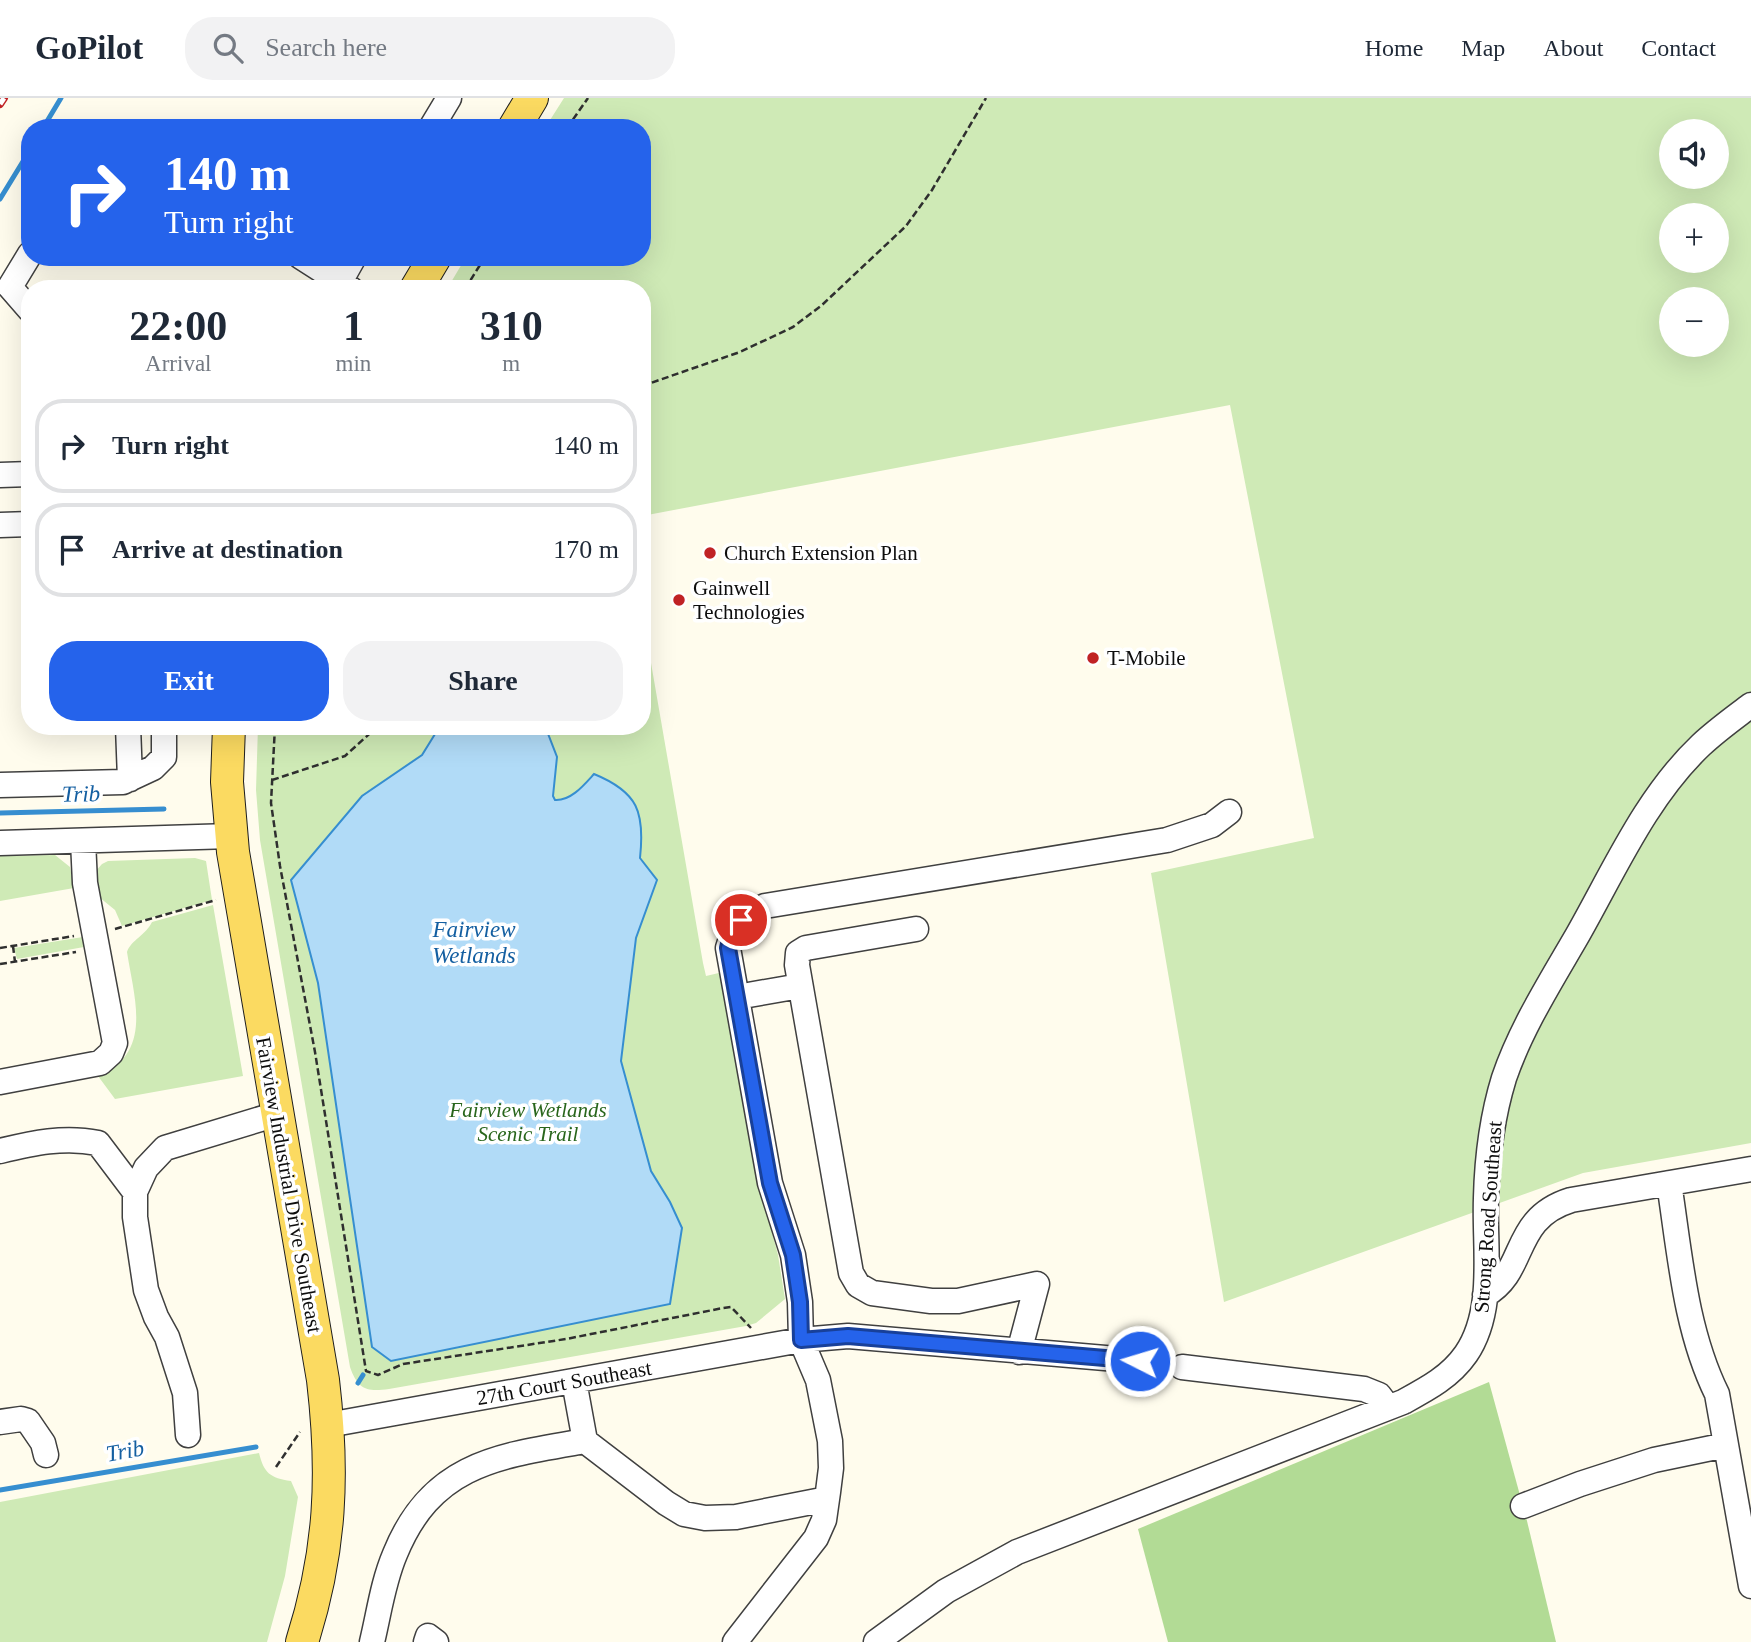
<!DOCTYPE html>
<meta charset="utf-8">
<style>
body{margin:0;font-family:"Times New Roman",serif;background:#f2f2f3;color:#1f2937;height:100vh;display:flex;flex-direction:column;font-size:26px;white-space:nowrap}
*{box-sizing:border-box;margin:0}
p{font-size:23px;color:#747a83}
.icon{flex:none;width:38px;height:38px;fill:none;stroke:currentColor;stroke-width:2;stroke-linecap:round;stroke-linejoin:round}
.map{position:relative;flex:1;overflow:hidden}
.sheet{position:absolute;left:21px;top:182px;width:630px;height:455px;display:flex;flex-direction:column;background:#fff;border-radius:28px;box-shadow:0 7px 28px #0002}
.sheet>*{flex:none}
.hud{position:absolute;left:21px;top:21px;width:630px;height:147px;border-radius:28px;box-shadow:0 7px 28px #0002;background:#2563eb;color:#fff;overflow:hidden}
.tools{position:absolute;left:1659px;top:21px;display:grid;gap:14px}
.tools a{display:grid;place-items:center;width:70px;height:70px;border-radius:50%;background:#fff;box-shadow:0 7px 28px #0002;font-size:35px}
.pin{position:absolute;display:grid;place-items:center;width:60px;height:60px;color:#fff;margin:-30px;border:4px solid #fff;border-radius:50%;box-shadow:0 2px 7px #0007}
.me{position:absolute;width:77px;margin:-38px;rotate:275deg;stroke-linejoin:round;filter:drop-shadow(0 0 5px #0008)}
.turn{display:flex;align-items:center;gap:24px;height:147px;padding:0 28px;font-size:32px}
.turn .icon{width:91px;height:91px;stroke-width:2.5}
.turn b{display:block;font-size:49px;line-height:60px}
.eta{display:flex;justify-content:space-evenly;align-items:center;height:119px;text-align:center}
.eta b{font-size:42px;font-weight:800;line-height:49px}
.button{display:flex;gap:14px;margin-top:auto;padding:14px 28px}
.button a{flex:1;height:80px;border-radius:28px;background:#2563eb;color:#fff;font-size:28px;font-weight:800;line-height:80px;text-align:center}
.button a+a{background:#f2f2f3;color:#1f2937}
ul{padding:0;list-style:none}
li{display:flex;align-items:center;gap:21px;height:94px;margin:0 14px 10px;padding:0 14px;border:4px solid #e0e1e3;border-radius:28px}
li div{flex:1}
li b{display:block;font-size:26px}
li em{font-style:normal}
header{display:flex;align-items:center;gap:42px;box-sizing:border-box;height:98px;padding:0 35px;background:#fff;border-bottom:2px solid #e0e1e3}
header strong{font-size:33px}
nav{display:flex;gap:38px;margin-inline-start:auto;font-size:24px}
.search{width:490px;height:63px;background:#f2f2f3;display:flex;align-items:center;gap:18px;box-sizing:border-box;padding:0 24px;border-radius:28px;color:#747a83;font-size:26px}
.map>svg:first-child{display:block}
</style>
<header>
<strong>GoPilot</strong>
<div class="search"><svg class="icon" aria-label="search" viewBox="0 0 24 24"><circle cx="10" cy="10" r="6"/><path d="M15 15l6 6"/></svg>Search here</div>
<nav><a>Home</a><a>Map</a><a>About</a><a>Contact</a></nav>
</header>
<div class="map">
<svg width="1751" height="1544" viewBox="0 0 1751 1544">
<rect width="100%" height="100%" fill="#fffced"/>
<path fill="#cfeab6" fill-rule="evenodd" d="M 564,0 L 1751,0 L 1751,1045 L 1583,1075 L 1224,1204 L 1151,775 L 1314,740 L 1230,307 L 642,418 L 642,191 L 447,191 L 466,159 L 642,159 L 642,30 L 545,30 ZM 1671,33 L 1717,33 L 1717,79 L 1671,79 ZM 1671,117 L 1717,117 L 1717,163 L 1671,163 ZM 1671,201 L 1717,201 L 1717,247 L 1671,247 Z
M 642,513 L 703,865 L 706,878 L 723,874 L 758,1080 L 778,1157 L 785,1201 L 756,1225 L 746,1228 L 389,1291 C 367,1294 358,1292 350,1269 L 260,742 L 256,692 L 258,628 L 642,628 Z
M 55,757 L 70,769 L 74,790 L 0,803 L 0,758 Z
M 195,760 L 206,763 L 212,802 L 122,828 L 115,812 L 99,799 L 95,774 L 102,766 L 108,763 Z
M 213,807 L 243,978 L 115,1001 L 98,978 C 154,955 134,900 127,854 C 131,842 146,837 152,824 Z
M 83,839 L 84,849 L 17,861 L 14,850 Z
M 259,1355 C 264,1375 270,1380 291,1383 L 298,1399 L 285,1478 L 267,1544 L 0,1544 L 0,1404 Z"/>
<path fill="#b2db95" d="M 1489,1284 L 1527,1423 L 1556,1544 L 1168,1544 L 1138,1431 Z"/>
<path fill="#b1dbf7" stroke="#368ed0" stroke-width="2" d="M 440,628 L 545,628 L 557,659 L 553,698 L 555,702 C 571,703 584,687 594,676 C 638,694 645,714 640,760 L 657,782 L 636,840 L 621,963 L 651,1073 L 670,1104 L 682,1130 L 670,1206 L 391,1263 L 372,1249 L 318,885 L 291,782 L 362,698 L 422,657 Z"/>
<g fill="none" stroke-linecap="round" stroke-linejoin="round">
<path stroke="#368ed0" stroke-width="5" d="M 43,30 L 61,0
M 0,101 L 30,52
M 0,715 L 164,711
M 358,1285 L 363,1277
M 0,1392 L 256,1349"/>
<defs>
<path id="minor" d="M 431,30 L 449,0
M 30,156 L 10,189 L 30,212
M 301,159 L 351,191
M 336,191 L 354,159
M 0,377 L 30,376
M 0,427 L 30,426
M 128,628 L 130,681
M 0,687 L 123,684 L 153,670 L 164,659 L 164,628
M 0,745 L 231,738
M 916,831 L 806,850 L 798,855 L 797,867 L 851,1175 L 858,1187 L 872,1195 L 931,1203 L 958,1203 L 1037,1186 L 1019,1254
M 737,899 L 800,888
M 0,984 L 100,965 L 111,955 L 115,945 L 85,785 L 83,743
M 0,1053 C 33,1045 64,1038 98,1045 L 135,1094
M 1669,1085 C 1680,1156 1685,1231 1717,1296 L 1751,1488
M 1485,1197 C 1528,1173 1510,1121 1571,1102 L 1751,1071
M 1182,1269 L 1364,1291 L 1379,1297 L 1388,1309
M 574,1283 L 585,1343 L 666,1405 L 684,1416 L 705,1420 L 736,1419 L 827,1401
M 0,1324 L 21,1321 L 28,1323 L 43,1345 L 46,1357
M 328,1327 L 801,1242 L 848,1238 L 1140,1263
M 188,1337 L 185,1295 L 167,1239 L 156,1219 L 146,1192 L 135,1119 L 135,1094 L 146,1070 L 165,1050 L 277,1016
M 1523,1408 L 1580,1386 L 1654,1362 L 1726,1347
M 372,1544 C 379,1515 383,1484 395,1456 C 432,1365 498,1358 585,1343
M 426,1544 L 428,1538 L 436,1544
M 735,1544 L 816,1440 L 824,1422 L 828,1394 L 831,1370 L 830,1343 L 818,1282 L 801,1242 L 800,1204 L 793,1157 L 770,1085 L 728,850 C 734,828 743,817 765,808 L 1167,742 L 1212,727 L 1229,714
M 876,1544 L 946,1493 L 1017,1454 L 1403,1304 C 1427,1291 1450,1279 1466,1256 C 1496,1212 1484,1150 1486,1100 C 1487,1059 1492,1019 1504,980 C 1521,930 1551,883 1577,838 C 1614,773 1646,699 1701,647 C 1717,632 1734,620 1751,607"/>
<path id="major" d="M 514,30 L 532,0
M 416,191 L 435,159
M 229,628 L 227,684 L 233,754 L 323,1282 C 334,1376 331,1453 302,1544"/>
</defs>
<use href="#minor" stroke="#404040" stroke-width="27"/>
<use href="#major" stroke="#1e1e1e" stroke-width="34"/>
<path stroke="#2f2f2f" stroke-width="2.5" stroke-dasharray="7 3.5" stroke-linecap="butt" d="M 567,30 L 588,0
M 465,191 L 485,159
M 642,288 L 740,254 L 793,229 L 822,207 L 906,128 L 932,92 L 986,0
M 275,628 L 271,705 L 280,768 L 315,954 L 366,1273 L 378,1277 L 403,1266 L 566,1241 L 723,1210 L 731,1209 L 751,1230
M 272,682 L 345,658 L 378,628
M 115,831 L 216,802
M 13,848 L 15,864
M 0,850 L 74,838
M 0,866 L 76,854
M 276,1369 L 300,1334"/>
<use href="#minor" stroke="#fff" stroke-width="24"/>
<use href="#major" stroke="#fbda61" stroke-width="32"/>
<defs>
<path id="rail" d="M 0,6 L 4,0"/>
</defs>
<use href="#rail" stroke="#c02225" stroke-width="8"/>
<use href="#rail" stroke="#fff" stroke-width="5" stroke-dasharray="16" stroke-linecap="butt"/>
</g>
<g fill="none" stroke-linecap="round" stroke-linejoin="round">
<defs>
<path id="route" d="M 741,822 L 732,834 L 728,850 L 770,1085 L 793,1157 L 800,1204 L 801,1242 L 848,1238 L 1140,1263"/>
</defs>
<use href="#route" stroke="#184099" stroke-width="18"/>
<use href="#route" stroke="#2563eb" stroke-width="12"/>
</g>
<g fill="#c02225" stroke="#fff" stroke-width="2.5">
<circle cx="710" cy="455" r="7"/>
<circle cx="679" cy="502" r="7"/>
<circle cx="1093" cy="560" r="7"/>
</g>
<g text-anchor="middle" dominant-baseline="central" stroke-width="7" stroke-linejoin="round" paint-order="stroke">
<g font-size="21" fill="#0d0d0d" stroke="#fff" text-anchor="start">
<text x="724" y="455">Church Extension Plan</text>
<text x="693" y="490">Gainwell<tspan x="693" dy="24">Technologies</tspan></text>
<text x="1107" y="560">T-Mobile</text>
</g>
<g font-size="21" font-style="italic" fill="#29661c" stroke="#fff">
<text x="528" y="1012">Fairview Wetlands<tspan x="528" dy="24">Scenic Trail</tspan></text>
</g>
<g font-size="21" fill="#0d0d0d" stroke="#fff">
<text transform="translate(289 1087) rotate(80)">Fairview Industrial Drive Southeast</text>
<text transform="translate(1488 1119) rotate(-86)">Strong Road Southeast</text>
<text transform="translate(564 1285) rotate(-10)">27th Court Southeast</text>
</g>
<g font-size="23" font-style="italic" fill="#145fa1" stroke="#fff">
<text transform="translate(81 696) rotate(-1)">Trib</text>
<text x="474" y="831">Fairview<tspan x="474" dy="26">Wetlands</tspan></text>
<text transform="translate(125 1353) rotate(-10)">Trib</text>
</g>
</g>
</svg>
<div class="tools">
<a><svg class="icon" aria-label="sound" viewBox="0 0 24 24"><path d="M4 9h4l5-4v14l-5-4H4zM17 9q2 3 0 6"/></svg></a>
<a>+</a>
<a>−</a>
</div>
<div class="pin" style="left:741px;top:822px;background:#d93025"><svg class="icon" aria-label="arrive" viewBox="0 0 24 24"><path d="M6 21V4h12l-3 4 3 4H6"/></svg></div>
<svg class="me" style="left:1140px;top:1263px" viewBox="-20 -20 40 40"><circle r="17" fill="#2563eb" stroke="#fff" stroke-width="3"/><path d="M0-11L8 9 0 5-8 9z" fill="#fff"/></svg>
<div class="hud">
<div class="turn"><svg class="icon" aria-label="right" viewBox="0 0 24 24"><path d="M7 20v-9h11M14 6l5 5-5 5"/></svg><div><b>140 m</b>Turn right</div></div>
</div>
<section class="sheet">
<div class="eta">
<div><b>22:00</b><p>Arrival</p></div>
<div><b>1</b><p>min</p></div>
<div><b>310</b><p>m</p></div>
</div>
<ul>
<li><svg class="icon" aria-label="right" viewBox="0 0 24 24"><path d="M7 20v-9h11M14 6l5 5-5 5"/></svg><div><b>Turn right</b></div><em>140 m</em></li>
<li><svg class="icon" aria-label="arrive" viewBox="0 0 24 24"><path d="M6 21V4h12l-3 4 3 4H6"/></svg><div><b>Arrive at destination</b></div><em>170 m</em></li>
</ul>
<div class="button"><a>Exit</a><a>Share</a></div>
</section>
</div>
